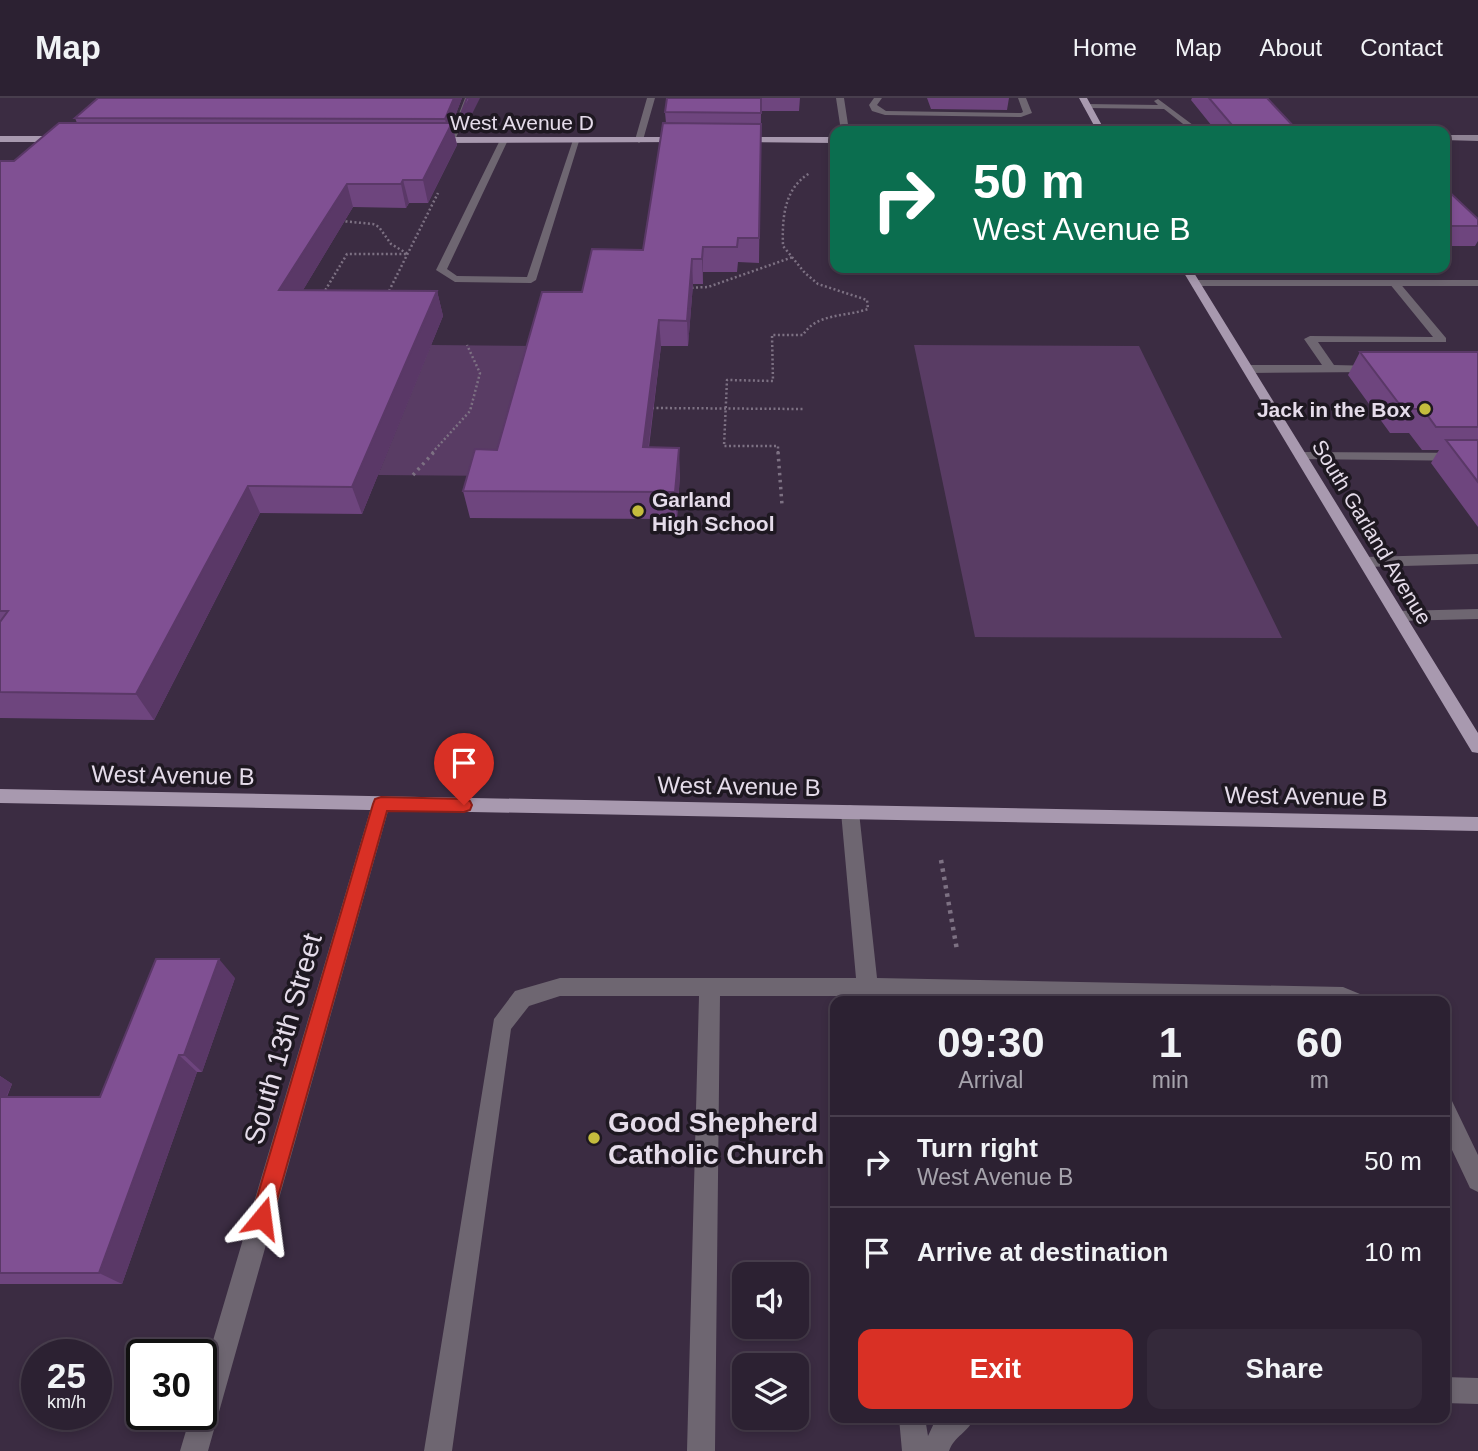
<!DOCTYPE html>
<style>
body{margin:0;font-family:Arial,sans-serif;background:#34293a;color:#f1f3f6;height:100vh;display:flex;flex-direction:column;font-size:26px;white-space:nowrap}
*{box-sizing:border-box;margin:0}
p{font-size:23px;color:#a6a3ac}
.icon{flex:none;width:38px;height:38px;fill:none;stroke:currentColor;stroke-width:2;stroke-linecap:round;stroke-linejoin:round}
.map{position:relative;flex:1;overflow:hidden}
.panel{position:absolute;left:830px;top:898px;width:620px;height:427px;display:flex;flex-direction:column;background:#2c2132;border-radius:14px;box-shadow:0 4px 10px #0003,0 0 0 2px #483e4d}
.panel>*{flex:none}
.banner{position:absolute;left:830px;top:28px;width:620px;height:147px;border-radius:14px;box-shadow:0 4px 10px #0003,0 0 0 2px #483e4d;background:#0b6e4f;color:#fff;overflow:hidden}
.tools{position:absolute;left:732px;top:1164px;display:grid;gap:14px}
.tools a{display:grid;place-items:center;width:77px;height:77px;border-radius:14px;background:#2c2132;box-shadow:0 4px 10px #0003,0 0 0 2px #483e4d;font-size:35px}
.speed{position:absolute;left:21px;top:1241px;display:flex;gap:14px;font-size:35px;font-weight:700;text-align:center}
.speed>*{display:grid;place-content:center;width:91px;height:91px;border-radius:50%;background:#2c2132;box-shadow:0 4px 10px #0003,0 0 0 2px #483e4d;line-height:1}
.speed small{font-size:18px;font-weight:400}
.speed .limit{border:4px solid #111;border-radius:10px;background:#fff;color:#111}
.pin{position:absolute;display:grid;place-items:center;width:60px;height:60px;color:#fff;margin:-72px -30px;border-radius:50% 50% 50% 0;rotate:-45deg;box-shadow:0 0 7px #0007}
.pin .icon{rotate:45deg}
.me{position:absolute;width:77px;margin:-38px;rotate:16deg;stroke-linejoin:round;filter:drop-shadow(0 0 5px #0008)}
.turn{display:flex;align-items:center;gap:24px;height:147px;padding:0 28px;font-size:32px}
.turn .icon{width:91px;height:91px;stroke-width:2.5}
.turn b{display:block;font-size:49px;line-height:60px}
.eta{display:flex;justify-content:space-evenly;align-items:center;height:119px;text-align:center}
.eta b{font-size:42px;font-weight:700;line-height:49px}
.action{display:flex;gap:14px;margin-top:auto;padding:14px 28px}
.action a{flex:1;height:80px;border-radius:14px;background:#d93025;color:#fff;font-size:28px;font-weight:700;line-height:80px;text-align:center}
.action a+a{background:#34293a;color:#f1f3f6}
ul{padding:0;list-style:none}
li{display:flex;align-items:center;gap:21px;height:91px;padding:0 28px;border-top:2px solid #483e4d}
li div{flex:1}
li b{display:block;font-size:26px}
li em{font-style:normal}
header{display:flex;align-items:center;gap:42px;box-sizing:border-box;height:98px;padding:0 35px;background:#2c2132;border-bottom:2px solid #483e4d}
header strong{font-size:33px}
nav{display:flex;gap:38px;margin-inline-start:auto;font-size:24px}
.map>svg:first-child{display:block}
</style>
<header>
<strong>Map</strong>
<nav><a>Home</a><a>Map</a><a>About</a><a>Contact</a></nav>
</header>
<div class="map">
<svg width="1478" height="1353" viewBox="0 0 1478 1353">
<rect width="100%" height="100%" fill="#3b2c42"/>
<path fill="#593c64" d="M 431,247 L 538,248 L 503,378 L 378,377 Z
M 914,247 L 1139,248 L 1282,540 L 975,539 Z"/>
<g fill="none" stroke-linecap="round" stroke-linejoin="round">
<path stroke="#7d7183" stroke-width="2.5" stroke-dasharray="2 2.5" stroke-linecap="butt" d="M 341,123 L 373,126 L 379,129 L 391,146 L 408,156
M 687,190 L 708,189 L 793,159
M 323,196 L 347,156 L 407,156
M 387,197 L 438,95
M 652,310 L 803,311
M 432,355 L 470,313 L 480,275 L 467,247
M 778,355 L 778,348 L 724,348 L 727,282 L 773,283 L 772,237 L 803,237 C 816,215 846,219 868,211 L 867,202 L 818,186 L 805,175 L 783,148 C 782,120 784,90 810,75"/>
<path stroke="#7d7183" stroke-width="3.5" stroke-dasharray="2.5 4.5" stroke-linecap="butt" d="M 778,354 L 782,407
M 413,377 L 434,354"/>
<path stroke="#7d7183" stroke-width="4.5" stroke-dasharray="3.5 5" stroke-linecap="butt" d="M 941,762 L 957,852"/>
<path fill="#6e6671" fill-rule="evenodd" d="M 647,0 L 655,0 L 643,42 L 639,45 L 635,42 Z
M 874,0 L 882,0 L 877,7 L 886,13 L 1021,15 L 1023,14 L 1018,0 L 1026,0 L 1032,15 L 1021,19 L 885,17 L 872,13 L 869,7 Z
M 1158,1 L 1201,33 L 1192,33 L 1164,11 L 1087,10 L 1083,8 L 1087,6 L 1158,7 L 1154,3 Z
M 504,39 L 508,42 L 447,171 L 457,178 L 527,179 L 573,42 L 580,40 L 536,182 L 531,185 L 455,184 L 436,172 L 500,42 Z
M 1394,182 L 1398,183 L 1446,240 L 1446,244 L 1318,244 L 1334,267 L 1377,268 L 1379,270 L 1373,274 L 1248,275 L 1242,271 L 1248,267 L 1322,267 L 1304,241 L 1310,238 L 1433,239 L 1389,185 Z
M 1301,354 L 1478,355 L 1478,363 L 1296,361 L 1295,358 Z
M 1478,456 L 1478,466 L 1365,469 L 1358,464 L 1365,459 Z
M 1478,511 L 1478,521 L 1398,523 L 1390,518 L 1398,513 Z
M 850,707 L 856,709 L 859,714 L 877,880 L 1343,889 L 1360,896 L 1363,903 L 1110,903 L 879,899 L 879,903 L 859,903 L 858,898 L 720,898 L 715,1353 L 687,1353 L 699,898 L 560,898 L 529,908 L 511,931 L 452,1353 L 424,1353 L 494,921 L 515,893 L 560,880 L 856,880 L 841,714 L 844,709 Z
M 1444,1000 L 1452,1003 L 1478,1057 L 1478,1094 L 1470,1090 L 1444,1035 Z
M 1444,1279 L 1478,1280 L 1478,1306 L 1444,1305 Z
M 899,1320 L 925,1320 L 928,1338 L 935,1323 L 939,1320 L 974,1320 C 968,1335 955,1337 949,1353 L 902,1353 Z"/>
<path fill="#6e6671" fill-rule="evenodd" d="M 465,0 L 473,0 L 455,42 L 448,44 Z
M 836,0 L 844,0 L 849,33 L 841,33 Z
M 381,699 L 387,701 L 390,706 L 208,1353 L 180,1353 L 191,1316 L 201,1316 L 201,1283 L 372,706 L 375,701 Z"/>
<path fill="#6e6671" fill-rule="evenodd" d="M 1478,182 L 1478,188 L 1196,188 L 1191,185 L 1196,182 Z"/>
<path fill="#8f8394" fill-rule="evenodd" d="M 1478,37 L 1478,43 L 1444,42 L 1444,37 Z"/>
<path fill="#a899af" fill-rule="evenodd" d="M 1079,0 L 1087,0 L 1105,33 L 1097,33 Z
M 0,38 L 65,38 L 69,41 L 65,44 L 0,44 Z
M 684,39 L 687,44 L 432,45 L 428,42 L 432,39 Z
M 737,39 L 835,39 L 835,45 L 734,44 Z
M 1181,170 L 1191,170 L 1478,635 L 1478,655 L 1472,654 Z
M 0,691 L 1478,719 L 1478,733 L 0,705 Z"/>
</g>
<path fill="#6e457e" d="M 462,0 L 452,26 L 457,47 L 428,105 L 409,105 L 406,110 L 353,109 L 303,192 L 437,193 L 443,218 L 362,416 L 260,415 L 154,622 L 0,620 L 0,63 L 14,63 L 77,25 L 75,20 Z
M 667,0 L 800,0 L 799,13 L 761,13 L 759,165 L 738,164 L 737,174 L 703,174 L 703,186 L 693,186 L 688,248 L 661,248 L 649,349 L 680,376 L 677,421 L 470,420 L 463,393 L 497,352 L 582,194 L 643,152 L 666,25 L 665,14 Z
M 927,0 L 1009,0 L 1007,12 L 931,11 Z
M 1192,0 L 1267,0 L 1298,33 L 1216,33 L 1191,2 Z
M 1444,89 L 1478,121 L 1478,143 L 1475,148 L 1444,148 Z
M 1360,254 L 1478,254 L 1478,429 L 1431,365 L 1439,352 L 1422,352 L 1409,335 L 1390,335 L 1348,277 Z
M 235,880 L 202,974 L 197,974 L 122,1186 L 0,1186 L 0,978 L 12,986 L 7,999 L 100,999 Z"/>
<path fill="#5a3867" d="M 454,0 L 462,0 L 452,26 L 457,47 L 428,105 L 423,82 L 448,34 L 445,21 Z
M 470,0 L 480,0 L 462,36 L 459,21 Z
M 403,82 L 409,105 L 406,110 L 401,86 Z
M 347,86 L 353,109 L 288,217 L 279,192 Z
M 703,149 L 703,186 L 702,161 Z
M 692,161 L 693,186 L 688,248 L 687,223 Z
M 437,193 L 443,218 L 362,416 L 352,389 Z
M 659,222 L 661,248 L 645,376 L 643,349 Z
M 679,350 L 680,376 L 677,421 L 675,394 Z
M 248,388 L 260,415 L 154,622 L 136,596 Z
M 219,861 L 235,880 L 202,974 L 184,957 Z
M 179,957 L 197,974 L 122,1186 L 99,1175 Z
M 0,978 L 12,986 L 0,1013 Z"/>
<path fill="#805093" stroke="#5a3867" stroke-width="2" d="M 98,0 L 454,0 L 445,21 L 75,20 Z
M 467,0 L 470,0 L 459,21 Z
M 667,0 L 761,0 L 761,15 L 665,14 Z
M 1209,0 L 1267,0 L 1298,33 L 1237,33 Z
M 59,25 L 452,25 L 423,82 L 403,82 L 401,86 L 347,86 L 279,192 L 437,193 L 352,389 L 248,388 L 136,596 L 0,594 L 0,524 L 8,513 L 0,513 L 0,63 L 14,63 Z
M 663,25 L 761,26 L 759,140 L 738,140 L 737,149 L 703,149 L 702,161 L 692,161 L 687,223 L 659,222 L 643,349 L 679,350 L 675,394 L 463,393 L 475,351 L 497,352 L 542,194 L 582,194 L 592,151 L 643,152 Z
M 1444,89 L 1478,121 L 1478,128 L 1444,128 Z
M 1360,254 L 1478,254 L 1478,329 L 1436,329 L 1423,311 L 1403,311 Z
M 1446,342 L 1478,342 L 1478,384 Z
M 156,861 L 219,861 L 184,957 L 179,957 L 99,1175 L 0,1175 L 0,999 L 100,999 Z"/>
<path fill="#d93025" stroke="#8d1f18" stroke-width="2" d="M 381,699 L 464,701 L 470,703 L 472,707 L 470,712 L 464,714 L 387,713 L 272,1120 L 269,1128 L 262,1131 L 254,1128 L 251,1120 L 373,706 L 375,701 Z"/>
<g fill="#c4bc3d" stroke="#1e1821" stroke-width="2.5">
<circle cx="1425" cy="311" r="7"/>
<circle cx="638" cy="413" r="7"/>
<circle cx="594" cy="1040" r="7"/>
</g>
<g text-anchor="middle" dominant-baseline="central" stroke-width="7" stroke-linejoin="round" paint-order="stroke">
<g font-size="21" fill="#e5dcea" stroke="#1e1821">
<text x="522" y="24">West Avenue D</text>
<text transform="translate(1372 434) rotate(59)">South Garland Avenue</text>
</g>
<g font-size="21" font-weight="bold" fill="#e5dcea" stroke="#1e1821" text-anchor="end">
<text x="1411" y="311">Jack in the Box</text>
<text x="652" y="401" text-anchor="start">Garland<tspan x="652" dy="24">High School</tspan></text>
</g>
<g font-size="24" fill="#e5dcea" stroke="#1e1821">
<text transform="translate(173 677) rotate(1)">West Avenue B</text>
<text transform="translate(739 688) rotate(1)">West Avenue B</text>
<text transform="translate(1306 698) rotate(1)">West Avenue B</text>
</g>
<g font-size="28" fill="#e5dcea" stroke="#1e1821">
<text transform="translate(283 941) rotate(-74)">South 13th Street</text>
</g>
<g font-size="28" font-weight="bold" fill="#e5dcea" stroke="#1e1821" text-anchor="start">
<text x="608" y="1024">Good Shepherd<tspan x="608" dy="32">Catholic Church</tspan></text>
</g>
</g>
</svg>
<div class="tools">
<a><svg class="icon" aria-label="sound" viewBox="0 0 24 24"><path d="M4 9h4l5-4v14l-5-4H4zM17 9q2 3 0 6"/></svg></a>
<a><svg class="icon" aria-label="layers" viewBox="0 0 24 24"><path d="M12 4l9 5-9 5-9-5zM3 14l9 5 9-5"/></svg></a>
</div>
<div class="speed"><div>25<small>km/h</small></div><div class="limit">30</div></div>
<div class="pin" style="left:464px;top:707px;background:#d93025"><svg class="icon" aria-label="arrive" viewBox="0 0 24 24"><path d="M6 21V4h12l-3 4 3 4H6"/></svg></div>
<svg class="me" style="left:262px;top:1120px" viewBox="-20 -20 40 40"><path d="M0-17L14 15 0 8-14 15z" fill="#d93025" stroke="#fff" stroke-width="4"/></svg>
<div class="banner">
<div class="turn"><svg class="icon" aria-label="right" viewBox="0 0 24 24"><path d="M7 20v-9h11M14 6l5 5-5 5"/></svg><div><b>50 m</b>West Avenue B</div></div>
</div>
<section class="panel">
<div class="eta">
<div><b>09:30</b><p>Arrival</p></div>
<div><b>1</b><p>min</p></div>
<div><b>60</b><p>m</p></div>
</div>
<ul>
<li><svg class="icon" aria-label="right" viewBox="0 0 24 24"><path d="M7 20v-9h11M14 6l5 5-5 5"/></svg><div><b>Turn right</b><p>West Avenue B</p></div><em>50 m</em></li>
<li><svg class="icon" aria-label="arrive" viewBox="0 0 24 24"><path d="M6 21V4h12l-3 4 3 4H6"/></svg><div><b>Arrive at destination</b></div><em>10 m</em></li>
</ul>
<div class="action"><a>Exit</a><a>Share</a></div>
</section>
</div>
